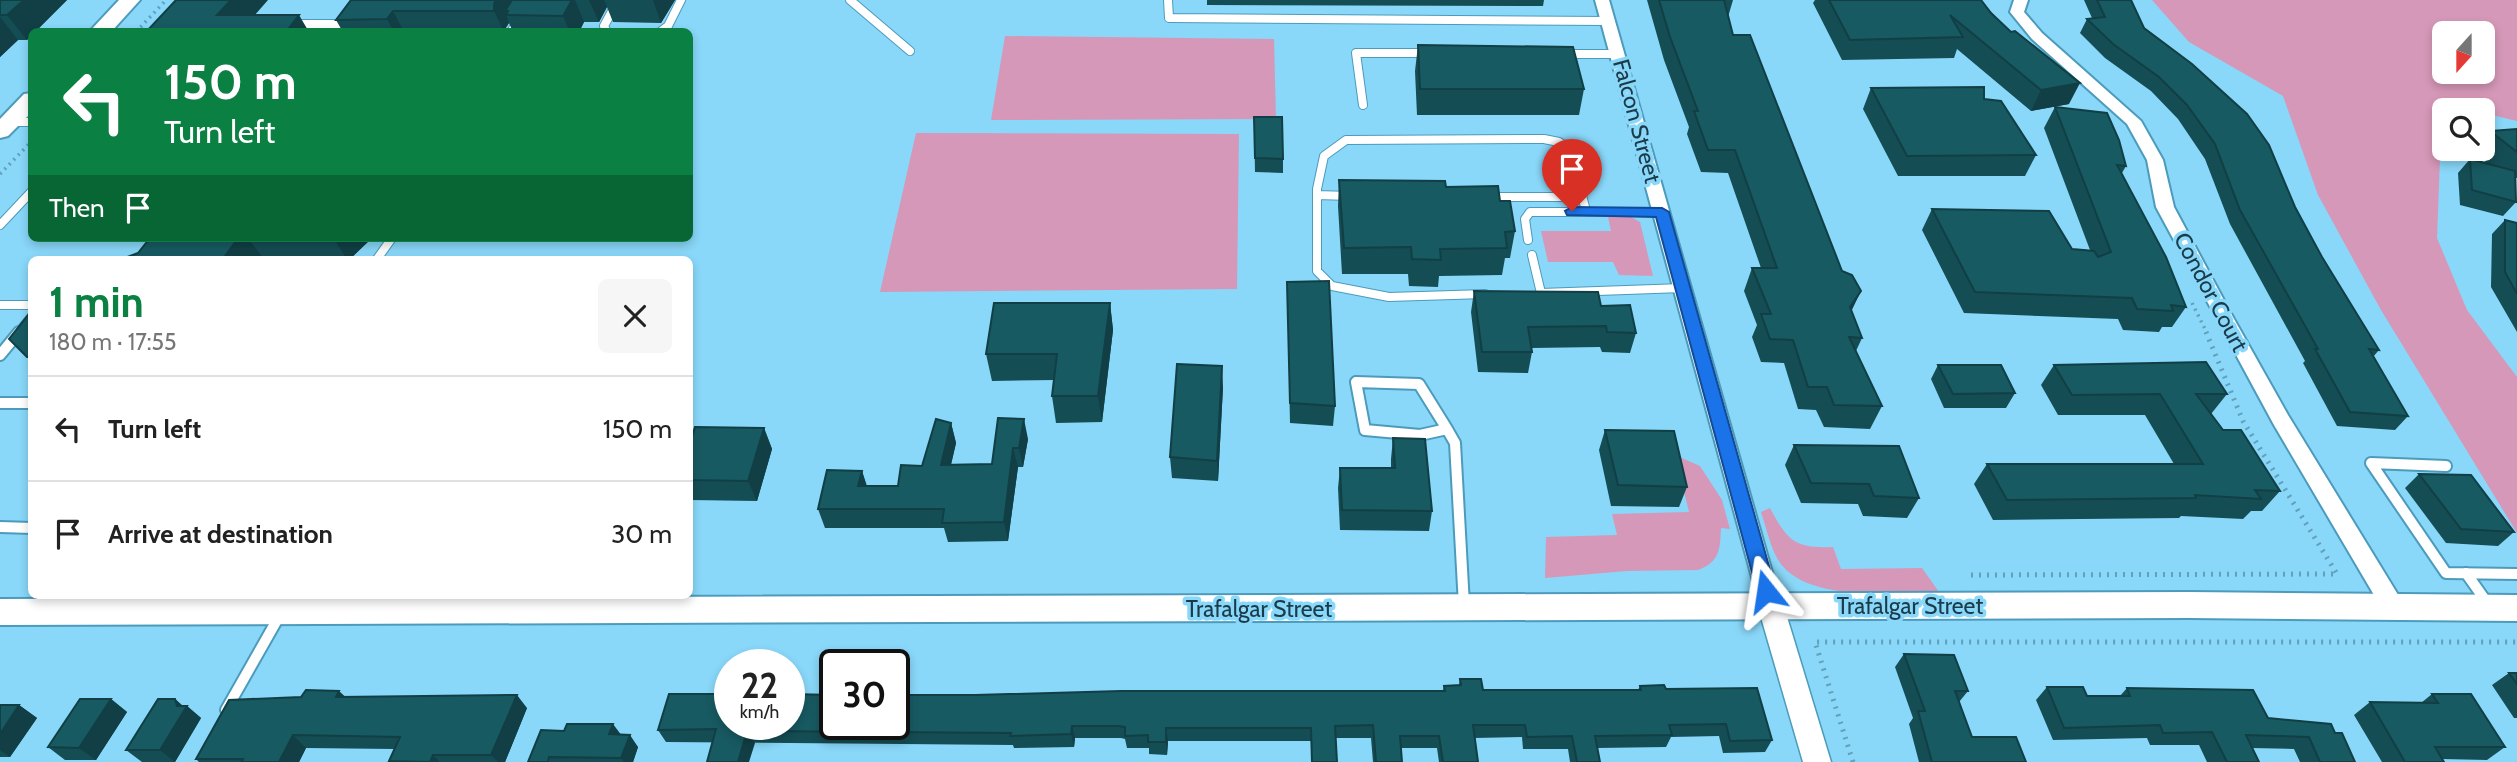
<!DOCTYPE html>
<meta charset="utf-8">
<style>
body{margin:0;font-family:Cabin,sans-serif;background:#f6f6f6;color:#222;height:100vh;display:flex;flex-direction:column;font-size:26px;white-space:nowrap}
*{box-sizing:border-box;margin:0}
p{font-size:23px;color:#767676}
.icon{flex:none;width:38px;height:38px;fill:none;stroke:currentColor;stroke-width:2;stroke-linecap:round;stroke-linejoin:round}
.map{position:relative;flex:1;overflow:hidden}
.details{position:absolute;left:28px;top:256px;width:665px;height:343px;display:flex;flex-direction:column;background:#fff;border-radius:10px;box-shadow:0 4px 10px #0003}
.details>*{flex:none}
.top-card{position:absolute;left:28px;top:28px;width:665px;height:214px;border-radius:10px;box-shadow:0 4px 10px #0003;background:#0b8043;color:#fff;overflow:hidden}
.needle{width:46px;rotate:201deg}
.fabs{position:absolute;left:2432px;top:21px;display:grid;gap:14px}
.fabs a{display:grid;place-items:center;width:63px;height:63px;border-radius:10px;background:#fff;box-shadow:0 4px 10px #0003;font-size:35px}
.speed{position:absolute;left:714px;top:649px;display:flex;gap:14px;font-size:35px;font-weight:700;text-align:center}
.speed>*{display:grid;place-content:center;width:91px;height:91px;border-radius:50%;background:#fff;box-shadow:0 4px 10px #0003;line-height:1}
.speed small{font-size:18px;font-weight:400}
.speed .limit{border:4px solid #111;border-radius:10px;background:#fff;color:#111}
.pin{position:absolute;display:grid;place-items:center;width:60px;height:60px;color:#fff;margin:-72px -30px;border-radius:50% 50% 50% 0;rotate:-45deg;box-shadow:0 0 7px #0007}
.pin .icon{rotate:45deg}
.me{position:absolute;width:77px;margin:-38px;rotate:345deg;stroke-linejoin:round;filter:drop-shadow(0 0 5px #0008)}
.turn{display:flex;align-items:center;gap:24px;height:147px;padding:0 21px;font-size:32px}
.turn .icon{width:91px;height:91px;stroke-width:2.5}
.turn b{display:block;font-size:49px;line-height:60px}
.then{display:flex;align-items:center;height:66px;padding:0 21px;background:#0003;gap:14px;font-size:26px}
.round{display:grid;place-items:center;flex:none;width:74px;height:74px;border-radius:10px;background:#f6f6f6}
.overview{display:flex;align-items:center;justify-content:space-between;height:119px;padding:0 21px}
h1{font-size:42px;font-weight:700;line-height:52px;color:#0b8043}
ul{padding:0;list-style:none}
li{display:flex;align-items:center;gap:21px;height:105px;padding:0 21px;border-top:2px solid #e0e0e0}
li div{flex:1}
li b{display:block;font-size:26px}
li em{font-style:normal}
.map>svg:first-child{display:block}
</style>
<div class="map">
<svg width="2517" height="762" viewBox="0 0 2517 762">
<rect width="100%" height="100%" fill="#89d7f9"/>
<path fill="#d698b8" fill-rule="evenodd" d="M 2152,0 L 2517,0 L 2517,121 L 2483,113 L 2483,110 L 2442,104 L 2437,238 L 2467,310 L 2517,377 L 2517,533 L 2381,310 L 2318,195 L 2283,96 L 2189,42 ZM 2445,33 L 2483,33 L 2483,72 L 2445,72 Z
M 1005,36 L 1274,39 L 1276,119 L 991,120 Z
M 916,133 L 1239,134 L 1237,289 L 880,292 Z
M 1608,217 L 1631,217 L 1640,222 L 1653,276 L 1619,275 L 1613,262 L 1548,262 L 1541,231 L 1611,231 Z
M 1675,455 L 1700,466 L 1722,500 L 1730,529 L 1721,528 C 1720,549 1720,562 1698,570 L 1627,571 L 1545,578 L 1546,537 L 1617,535 L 1612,514 L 1689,512 Z
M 1770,508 C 1787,540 1794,549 1833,547 L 1841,569 L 1922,568 L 1939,592 C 1894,592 1802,604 1777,558 C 1770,545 1766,527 1761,512 Z"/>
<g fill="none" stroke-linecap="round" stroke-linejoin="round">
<defs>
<path id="service-far1" d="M 850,0 L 910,51
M 1168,0 L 1169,18 L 1609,21
M 291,24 L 339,24
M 511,32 L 531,0
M 607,32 L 604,26 L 618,0
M 660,32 L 668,26 L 681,0
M 1564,54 L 1620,54
M 1363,105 L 1356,53 L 1430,53
M 11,122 L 32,122
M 1317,195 L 1350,196
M 1488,197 L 1582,197
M 0,225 L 32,191
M 1528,240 L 1525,219 L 1530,212 L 1662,212
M 1532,255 L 1541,293 L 1683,288
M 377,259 L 392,238
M 1485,294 L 1389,297 L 1332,286 L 1317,271 L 1317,189 L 1324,156 L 1346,140 L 1544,139 L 1559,142 L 1570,149 L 1586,211
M 0,305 L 32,305
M 18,333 L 32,316"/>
<path id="service" d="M 0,355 L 19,332
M 1356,382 L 1419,384 L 1447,429 L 1420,435 L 1365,430 Z
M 0,403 L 32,403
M 1447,429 L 1455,443 L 1464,605
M 2446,466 L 2371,463 L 2446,573 L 2517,574
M 0,527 L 32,528
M 2466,573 L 2488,604
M 226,710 L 281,613"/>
<path id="minor" d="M 1595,0 L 1609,0 L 1782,607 L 1779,614 L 1771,616 L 1763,614 L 1760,607 Z
M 2014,0 L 2028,0 L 2024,12 L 2042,33 L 2141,121 L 2163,160 L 2174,207 L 2234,319 L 2288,415 L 2400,598 L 2403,605 L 2400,612 L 2392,614 L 2384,612 L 2274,425 L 2156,207 L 2147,160 L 2127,124 L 2032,39 L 2010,12 Z"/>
<path id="tertiary" d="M 1771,596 L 1780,599 L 1784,607 L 1831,762 L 1803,762 L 1758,607 L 1762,599 Z"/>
<path id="secondary" d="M 119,0 L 140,0 L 111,32 L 89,32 Z
M 32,93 L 32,112 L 8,136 L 0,138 L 0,119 L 24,94 Z
M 2189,592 L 2517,595 L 2517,621 L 2189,618 L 0,625 L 0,599 Z"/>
</defs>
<use href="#service-far1" stroke="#4c9bbb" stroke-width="10"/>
<use href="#service" stroke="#4c9bbb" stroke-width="14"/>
<use href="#minor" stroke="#4c9bbb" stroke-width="4"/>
<use href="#tertiary" stroke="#4c9bbb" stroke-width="3"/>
<use href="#secondary" stroke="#4c9bbb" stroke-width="4"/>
<path stroke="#62a0bb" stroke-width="3.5" stroke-dasharray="2 4.5" stroke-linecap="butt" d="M 136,32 L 166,0
M 0,174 L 32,141
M 2192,303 L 2207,333"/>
<path stroke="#62a0bb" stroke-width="5" stroke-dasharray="2 6" stroke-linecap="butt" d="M 1971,575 L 2337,574 L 2243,421 L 2206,332
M 1853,762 L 1815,642 L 2517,642"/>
<use href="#service-far1" stroke="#fff" stroke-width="8"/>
<use href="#service" stroke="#fff" stroke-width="10"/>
<use href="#minor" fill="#fff" fill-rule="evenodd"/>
<use href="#tertiary" fill="#fff" fill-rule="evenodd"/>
<use href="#secondary" fill="#fff" fill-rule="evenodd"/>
</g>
<path fill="#154d54" d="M 0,0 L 67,0 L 35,32 L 32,32 L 27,40 L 18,40 L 0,57 Z
M 351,0 L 675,0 L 661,23 L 613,22 L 607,7 L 599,22 L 584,22 L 579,32 L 513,32 L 509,23 L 505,29 L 506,32 L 343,32 L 336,20 Z
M 1207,0 L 1544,0 L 1543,6 L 1207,5 Z
M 1647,0 L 1733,0 L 1728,17 L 1733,35 L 1862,338 L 1856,351 L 1882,406 L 1870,429 L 1824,427 L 1816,410 L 1798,409 L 1784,363 L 1761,362 L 1752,337 L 1757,325 L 1744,291 L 1752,268 L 1761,268 L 1728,173 L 1701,172 L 1687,134 L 1689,127 L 1664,60 Z
M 1815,0 L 1981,0 L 2069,104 L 2031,111 L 1957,49 L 1954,58 L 1842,60 L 1813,3 Z
M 2084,0 L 2131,0 L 2144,28 L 2295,207 L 2322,257 L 2379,350 L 2373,357 L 2408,416 L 2395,430 L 2337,426 L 2303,363 L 2305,361 L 2230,224 L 2205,159 L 2178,119 L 2151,91 L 2105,58 L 2080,33 L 2087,19 L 2092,18 Z
M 1418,45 L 1584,89 L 1579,115 L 1417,115 L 1415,71 Z
M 1871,88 L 1984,99 L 2036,155 L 2025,176 L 1898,176 L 1863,109 Z
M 2055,107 L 2126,166 L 2122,173 L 2186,307 L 2172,327 L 2162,327 L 2159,332 L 2123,330 L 2118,319 L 1964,313 L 1922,230 L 1932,209 L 2072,249 L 2090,250 L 2044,128 Z
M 1254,117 L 1283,159 L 1283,173 L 1255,172 Z
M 2517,129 L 2517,178 L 2515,178 L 2516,202 L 2503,216 L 2460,205 L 2458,173 L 2470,159 L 2488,164 L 2473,152 L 2475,149 L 2483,149 L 2483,139 L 2490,131 Z
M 1339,180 L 1446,187 L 1500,201 L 1515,231 L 1510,258 L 1505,258 L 1502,275 L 1439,276 L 1438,287 L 1409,286 L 1408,274 L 1342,274 L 1338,206 Z
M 2505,220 L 2517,223 L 2517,332 L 2491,287 L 2492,234 Z
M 150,238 L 372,238 L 350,259 L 263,258 L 138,253 Z
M 1287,282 L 1335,406 L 1333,426 L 1290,423 Z
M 1474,291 L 1601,306 L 1636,333 L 1630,353 L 1602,352 L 1600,347 L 1531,348 L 1532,352 L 1528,373 L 1478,372 L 1471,312 Z
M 1110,303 L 1113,330 L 1102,422 L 1056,423 L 1052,396 L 1054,380 L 992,381 L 986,354 Z
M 1938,365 L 2015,393 L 2006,408 L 1944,408 L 1931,379 Z
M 2054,365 L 2227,394 L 2211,414 L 2223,430 L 2280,491 L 2262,511 L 2251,511 L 2243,519 L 2181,516 L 2179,518 L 1993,520 L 1974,484 L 1987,464 L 2174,464 L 2145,415 L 2058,415 L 2041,385 Z
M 1223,387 L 1218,481 L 1172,478 L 1170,457 Z
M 998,418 L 1028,439 L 1023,467 L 1018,467 L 1008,541 L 948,542 L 944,528 L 825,528 L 818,509 L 862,471 L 867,486 L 898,486 L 922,466 L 951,423 L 956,443 L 951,465 L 992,464 Z
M 764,428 L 772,449 L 757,501 L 690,500 L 690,443 Z
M 1605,430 L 1687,487 L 1679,507 L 1611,506 L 1599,450 Z
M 1393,438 L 1432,511 L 1429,531 L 1340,530 L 1338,488 L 1340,468 L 1391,468 L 1391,459 Z
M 1794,445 L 1919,498 L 1907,518 L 1863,516 L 1858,504 L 1801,503 L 1785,465 Z
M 2419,474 L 2514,532 L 2498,546 L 2446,543 L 2405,488 Z
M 1904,654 L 1968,691 L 1959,702 L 1972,737 L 2026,762 L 1919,762 L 1909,724 L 1913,718 L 1895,667 Z
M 2509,673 L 2517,673 L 2517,718 L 2514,718 L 2492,685 Z
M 1460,679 L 1483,690 L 1638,690 L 1640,686 L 1666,689 L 1772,740 L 1765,752 L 1723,753 L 1719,736 L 1671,737 L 1666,747 L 1597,748 L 1600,762 L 1570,762 L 1568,749 L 1523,749 L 1522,737 L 1474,738 L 1478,762 L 1439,762 L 1437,748 L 1401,748 L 1402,762 L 1373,762 L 1371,738 L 1336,738 L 1337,762 L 1311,762 L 1311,741 L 1168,741 L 1167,755 L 1149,754 L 1149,748 L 1127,748 L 1125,739 L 1121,738 L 1075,738 L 1074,747 L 1014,748 L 1013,745 L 666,742 L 658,730 L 975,695 L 1443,691 L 1444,686 L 1459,685 Z
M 2047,687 L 2087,696 L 2120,696 L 2127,688 L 2335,733 L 2355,762 L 2300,762 L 2294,749 L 2252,748 L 2259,762 L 2207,762 L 2199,745 L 2150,745 L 2147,738 L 2053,740 L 2036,700 Z
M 2432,694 L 2505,747 L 2487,760 L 2442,759 L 2444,762 L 2382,762 L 2354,715 L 2370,702 L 2421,703 Z
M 345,697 L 527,708 L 505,762 L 389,762 L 389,761 L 394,749 L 306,748 L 299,762 L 199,762 L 196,759 Z
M 111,699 L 127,712 L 96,760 L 65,760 L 48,747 Z
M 175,699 L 183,706 L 187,706 L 201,718 L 175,762 L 142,762 L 126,750 Z
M 0,705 L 19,705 L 37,718 L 10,757 L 0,757 Z
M 621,735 L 638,747 L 633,762 L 528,762 Z"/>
<path fill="#113f45" d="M 24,0 L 67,0 L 35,32 L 32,32 L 32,35 L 27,40 L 7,15 Z
M 231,0 L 268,0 L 240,32 L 217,15 Z
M 496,0 L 523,0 L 508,11 L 505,11 L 509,23 L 505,29 L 506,32 L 504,32 L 494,11 L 494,4 Z
M 572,0 L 575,0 L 584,22 L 579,32 L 570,32 L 563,16 Z
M 589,0 L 604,0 L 607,7 L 599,22 Z
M 653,0 L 675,0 L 661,23 Z
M 393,11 L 404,32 L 394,32 L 387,19 Z
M 299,15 L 309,32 L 286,32 Z
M 0,17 L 18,40 L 0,57 Z
M 2080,83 L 2069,104 L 2031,111 L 2041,90 Z
M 238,238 L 248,238 L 263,258 L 262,259 L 223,259 Z
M 333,238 L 372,238 L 350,259 L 347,259 Z
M 1861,291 L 1850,314 L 1850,307 Z
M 1110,303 L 1113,330 L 1102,422 L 1098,396 Z
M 1222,366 L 1223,387 L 1218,481 L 1217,461 Z
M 1024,419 L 1028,439 L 1023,467 L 1019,448 Z
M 951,423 L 956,443 L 946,485 L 941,465 Z
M 764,428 L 772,449 L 757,501 L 748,481 Z
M 1013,448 L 1018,467 L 1008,541 L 1004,522 Z
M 862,471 L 868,491 L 858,486 Z
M 339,691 L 352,703 L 336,697 Z
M 517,695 L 527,708 L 505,762 L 498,762 L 491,755 Z
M 111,699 L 127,712 L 96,760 L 79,748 Z
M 175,699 L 185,708 L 187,706 L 201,718 L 175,762 L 160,750 L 177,706 Z
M 19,705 L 37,718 L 10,757 L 0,750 L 0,734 Z
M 613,724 L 622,736 L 609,734 Z
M 1072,726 L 1075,738 L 1074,747 L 1071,734 Z
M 1166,728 L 1168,741 L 1167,755 L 1166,742 Z
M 747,731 L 755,743 L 749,762 L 738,762 Z
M 293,735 L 306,748 L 299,762 L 279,762 Z
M 630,735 L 638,747 L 633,762 L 624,762 L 621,758 Z
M 433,755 L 440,762 L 431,762 Z"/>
<path fill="#185a62" stroke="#113f45" stroke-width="2" d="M 0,0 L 24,0 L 7,15 L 0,15 Z
M 176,0 L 231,0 L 217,15 L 299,15 L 286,32 L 146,32 Z
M 351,0 L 496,0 L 494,4 L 494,11 L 393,11 L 387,19 L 336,20 Z
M 512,0 L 572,0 L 563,16 L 506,15 L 508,11 L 505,11 Z
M 1659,0 L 1724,0 L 1733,35 L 1750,35 L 1842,271 L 1852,275 L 1861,291 L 1850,307 L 1862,338 L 1849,337 L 1882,406 L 1834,405 L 1827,387 L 1808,387 L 1793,340 L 1770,339 L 1761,314 L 1771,314 L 1752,268 L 1777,268 L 1735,150 L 1708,150 L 1694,111 L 1698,111 L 1670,37 Z
M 1829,0 L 1981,0 L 1991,13 L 2011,32 L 2015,31 L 2080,83 L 2041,90 L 1950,15 L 1963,37 L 1850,40 Z
M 2097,0 L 2131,0 L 2144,28 L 2192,64 L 2247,114 L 2269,145 L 2295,207 L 2322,257 L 2379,350 L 2369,349 L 2408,416 L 2350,412 L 2315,349 L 2318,349 L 2240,210 L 2215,144 L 2187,105 L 2159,77 L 2113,44 L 2087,19 L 2105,17 Z
M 1418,45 L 1573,47 L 1584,89 L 1420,89 Z
M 1984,87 L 1984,99 L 2001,101 L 2036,155 L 1907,156 L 1871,88 Z
M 2055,107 L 2107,113 L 2119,140 L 2126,166 L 2117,165 L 2166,257 L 2186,307 L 2171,305 L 2173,311 L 2137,309 L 2132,298 L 1975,292 L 1932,209 L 2049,211 L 2072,249 L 2094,251 L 2098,257 L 2111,252 Z
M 1254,117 L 1282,117 L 1283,159 L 1255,158 Z
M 2517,129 L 2517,152 L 2490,131 Z
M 2470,159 L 2515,171 L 2516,202 L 2472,190 Z
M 1339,180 L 1445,181 L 1446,187 L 1498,186 L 1500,201 L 1510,201 L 1515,231 L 1505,232 L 1507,248 L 1440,249 L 1441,260 L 1412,259 L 1411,247 L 1344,248 Z
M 2505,220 L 2517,223 L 2517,294 L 2505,272 Z
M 150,238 L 238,238 L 223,259 L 122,259 L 138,253 Z
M 1329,281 L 1335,406 L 1290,403 L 1287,282 Z
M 1474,291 L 1598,292 L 1601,306 L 1630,305 L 1636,333 L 1607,332 L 1606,326 L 1528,327 L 1532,352 L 1482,352 Z
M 994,303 L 1110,303 L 1098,396 L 1052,396 L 1057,354 L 986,354 Z
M 32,310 L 32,357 L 27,357 L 9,339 Z
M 2206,362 L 2227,394 L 2196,394 L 2223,430 L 2241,430 L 2280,491 L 2255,490 L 2261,499 L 2195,495 L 2196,498 L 2007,500 L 1987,464 L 2203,464 L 2160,394 L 2072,395 L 2054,365 Z
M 1177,364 L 1222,366 L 1217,461 L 1170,457 Z
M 1938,365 L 2001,365 L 2015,393 L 1953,394 Z
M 998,418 L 1024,419 L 1019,448 L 1013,448 L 1004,522 L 942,523 L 944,509 L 818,509 L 827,470 L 862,471 L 858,486 L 898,486 L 901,465 L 922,466 L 936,419 L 951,423 L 941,465 L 992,464 Z
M 695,427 L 764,428 L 748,481 L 690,480 L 690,443 Z
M 1605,430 L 1674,431 L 1687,487 L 1618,485 Z
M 1393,438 L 1425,439 L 1432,511 L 1342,510 L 1340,468 L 1395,468 Z
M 1794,445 L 1899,446 L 1919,498 L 1874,496 L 1869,484 L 1811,483 Z
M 2419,474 L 2471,475 L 2514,532 L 2461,529 Z
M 1904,654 L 1954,655 L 1968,691 L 1955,691 L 1972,737 L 2016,737 L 2026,762 L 1932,762 L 1918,711 L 1925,711 Z
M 2509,673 L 2517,673 L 2517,684 Z
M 1460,679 L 1481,679 L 1483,690 L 1641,690 L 1640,686 L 1664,685 L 1666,689 L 1757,688 L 1772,740 L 1730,741 L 1726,724 L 1669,725 L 1672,735 L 1595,736 L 1600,762 L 1577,762 L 1572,736 L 1527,737 L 1525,725 L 1473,725 L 1478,762 L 1443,762 L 1439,736 L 1400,736 L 1402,762 L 1376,762 L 1373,725 L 1335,726 L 1337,762 L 1312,762 L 1311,728 L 1166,728 L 1166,742 L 1148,742 L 1148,735 L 1125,736 L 1125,727 L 1119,726 L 1072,726 L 1071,734 L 1010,736 L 1011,733 L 747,731 L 738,762 L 707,762 L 716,729 L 658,730 L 669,694 L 730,694 L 730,724 L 789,724 L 789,694 L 835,695 L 835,724 L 894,724 L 894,695 L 975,695 L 1121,691 L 1445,691 L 1444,686 L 1461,685 Z
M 2047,687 L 2083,687 L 2087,696 L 2130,696 L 2127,688 L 2253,690 L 2268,718 L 2331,724 L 2335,733 L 2342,733 L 2355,762 L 2320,762 L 2309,737 L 2246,735 L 2259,762 L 2227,762 L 2212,732 L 2163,733 L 2160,725 L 2064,728 Z
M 306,690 L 339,691 L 336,697 L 338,697 L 517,695 L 491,755 L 433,755 L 430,762 L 389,761 L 400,737 L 293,735 L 279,762 L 241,762 L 243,759 L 196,759 L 229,700 L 301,697 Z
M 2432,694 L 2471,694 L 2505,747 L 2435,747 L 2444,762 L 2405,762 L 2370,702 L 2438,703 Z
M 80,699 L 111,699 L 79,748 L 48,747 Z
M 158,699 L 175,699 L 177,706 L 187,706 L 160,750 L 126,750 Z
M 0,705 L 19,705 L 0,734 Z
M 567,724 L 613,724 L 609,734 L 630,735 L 621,758 L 549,757 L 548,762 L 528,762 L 541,730 L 564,731 Z"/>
<path fill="#1a73e8" stroke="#114b97" stroke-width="2" d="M 1572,207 L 1662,208 L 1669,212 L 1776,591 L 1773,596 L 1766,598 L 1760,596 L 1757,591 L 1656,217 L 1567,215 L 1565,211 Z"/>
<g text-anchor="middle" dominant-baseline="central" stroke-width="7" stroke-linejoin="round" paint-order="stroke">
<g font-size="23" fill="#1a3b49" stroke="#89d7f9">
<text transform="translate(1637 121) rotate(75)">Falcon Street</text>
<text transform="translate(2211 292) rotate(62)">Condor Court</text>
<text x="1910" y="606">Trafalgar Street</text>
<text x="1259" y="609">Trafalgar Street</text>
</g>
</g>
</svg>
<div class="fabs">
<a><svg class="needle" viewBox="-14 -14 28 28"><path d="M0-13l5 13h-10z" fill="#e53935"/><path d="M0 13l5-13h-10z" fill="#767676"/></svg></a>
<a><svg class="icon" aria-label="search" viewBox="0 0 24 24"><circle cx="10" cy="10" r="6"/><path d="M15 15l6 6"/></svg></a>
</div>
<div class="speed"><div>22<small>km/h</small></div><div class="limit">30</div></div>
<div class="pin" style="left:1572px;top:211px;background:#d93025"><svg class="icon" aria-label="arrive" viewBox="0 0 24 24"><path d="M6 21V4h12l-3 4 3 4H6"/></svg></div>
<svg class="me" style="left:1766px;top:591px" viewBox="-20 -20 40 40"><path d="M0-17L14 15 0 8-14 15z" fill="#1a73e8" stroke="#fff" stroke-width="4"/></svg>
<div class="top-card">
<div class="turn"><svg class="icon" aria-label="left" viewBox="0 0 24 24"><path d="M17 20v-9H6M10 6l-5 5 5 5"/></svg><div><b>150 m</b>Turn left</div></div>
<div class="then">Then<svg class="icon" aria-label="arrive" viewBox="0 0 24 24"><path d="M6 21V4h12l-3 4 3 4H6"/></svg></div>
</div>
<section class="details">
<div class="overview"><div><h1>1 min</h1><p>180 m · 17:55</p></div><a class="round"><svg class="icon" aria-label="close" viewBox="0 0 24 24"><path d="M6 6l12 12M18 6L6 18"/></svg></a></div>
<ul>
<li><svg class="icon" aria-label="left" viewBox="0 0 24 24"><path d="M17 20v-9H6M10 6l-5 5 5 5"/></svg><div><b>Turn left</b></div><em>150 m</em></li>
<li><svg class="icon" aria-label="arrive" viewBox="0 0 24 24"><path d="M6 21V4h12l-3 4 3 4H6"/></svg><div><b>Arrive at destination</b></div><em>30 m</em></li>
</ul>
</section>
</div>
